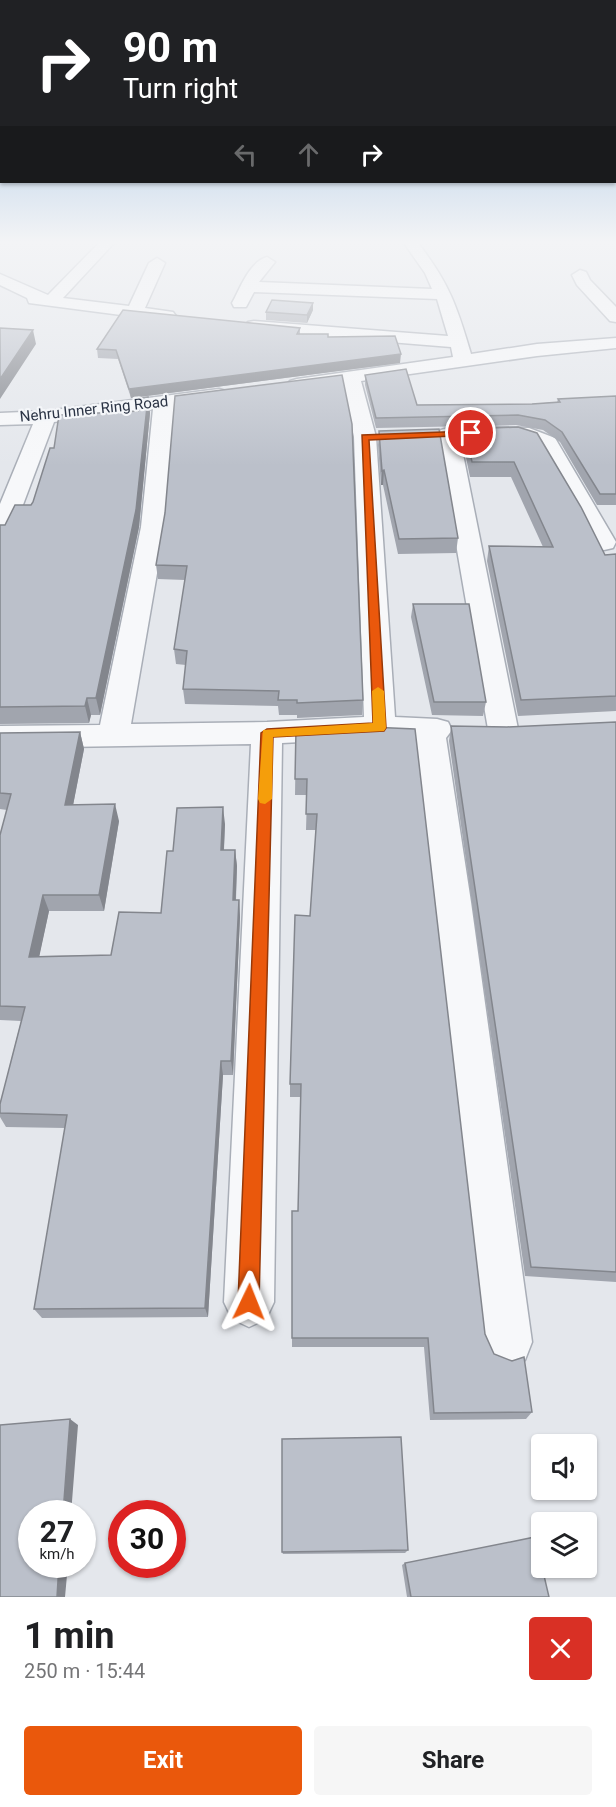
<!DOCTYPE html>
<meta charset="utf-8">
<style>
body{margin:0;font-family:Roboto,sans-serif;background:#f6f6f6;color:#202124;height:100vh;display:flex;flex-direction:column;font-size:22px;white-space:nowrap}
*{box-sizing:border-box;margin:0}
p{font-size:20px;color:#757577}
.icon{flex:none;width:33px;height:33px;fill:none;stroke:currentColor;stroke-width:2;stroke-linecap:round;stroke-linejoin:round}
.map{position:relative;height:1597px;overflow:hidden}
.drawer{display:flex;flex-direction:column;background:#fff;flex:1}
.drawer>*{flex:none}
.banner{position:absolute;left:0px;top:0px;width:616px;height:183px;box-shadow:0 2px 4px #0004;background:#202124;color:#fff;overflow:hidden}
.tools{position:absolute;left:531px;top:1434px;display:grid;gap:12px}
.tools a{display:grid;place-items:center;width:66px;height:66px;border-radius:6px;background:#fff;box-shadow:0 2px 4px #0004;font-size:30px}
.speed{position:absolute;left:18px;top:1500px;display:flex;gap:12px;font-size:30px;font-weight:700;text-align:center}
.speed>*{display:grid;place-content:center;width:78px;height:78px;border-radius:50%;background:#fff;box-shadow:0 2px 4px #0004;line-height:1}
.speed small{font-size:15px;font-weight:400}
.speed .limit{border:9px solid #d22;background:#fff;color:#111}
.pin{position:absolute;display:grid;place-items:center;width:51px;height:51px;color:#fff;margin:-26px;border:3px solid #fff;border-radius:50%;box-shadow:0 2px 6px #0007}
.me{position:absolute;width:66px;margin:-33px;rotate:2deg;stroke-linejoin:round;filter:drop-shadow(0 0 4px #0008)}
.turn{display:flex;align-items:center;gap:21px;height:126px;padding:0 24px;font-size:27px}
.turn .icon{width:78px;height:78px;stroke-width:2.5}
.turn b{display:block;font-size:42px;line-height:51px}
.lanes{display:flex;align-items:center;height:57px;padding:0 24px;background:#0003;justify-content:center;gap:30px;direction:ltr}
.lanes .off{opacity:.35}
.round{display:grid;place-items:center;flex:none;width:63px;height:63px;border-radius:6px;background:#f6f6f6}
.summary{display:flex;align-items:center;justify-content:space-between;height:102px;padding:0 24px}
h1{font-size:36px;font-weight:700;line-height:45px}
.primary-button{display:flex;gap:12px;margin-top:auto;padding:12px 24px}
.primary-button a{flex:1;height:69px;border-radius:6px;background:#ea580c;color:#fff;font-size:24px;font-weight:700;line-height:69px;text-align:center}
.primary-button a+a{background:#f6f6f6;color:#202124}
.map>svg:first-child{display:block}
</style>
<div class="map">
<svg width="616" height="1597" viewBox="0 0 616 1597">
<rect width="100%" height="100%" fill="#e4e7ec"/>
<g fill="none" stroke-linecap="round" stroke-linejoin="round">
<defs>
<path id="minor" d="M 99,243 L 114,243 L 63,298 L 129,306 L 149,263 L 157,258 L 165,263 L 145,308 L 173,312 L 176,316 L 173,320 L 167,321 L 29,303 L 27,298 L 0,285 L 0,274 L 48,295 Z
M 404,243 L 418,243 C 449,283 457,306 471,354 L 537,344 L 616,338 L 616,348 L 537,356 L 361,381 L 376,437 L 395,717 L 437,719 L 448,722 L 452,730 L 446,738 L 471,902 L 532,1342 L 525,1360 L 507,1367 L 489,1360 L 482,1342 L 435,902 L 415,739 L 380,738 L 282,743 L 274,1302 L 266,1319 L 249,1327 L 232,1319 L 224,1302 L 251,744 L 0,748 L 0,726 L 100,725 L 141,527 L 153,409 L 54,422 L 12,534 L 9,539 L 0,541 L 0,504 L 33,424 L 0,425 L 0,413 L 46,411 L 219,389 L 226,391 L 229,395 L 226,399 L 174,407 L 165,527 L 131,724 L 267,722 L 364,717 L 354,437 L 342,384 L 297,391 L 290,389 L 287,385 L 290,381 L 297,379 L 453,357 L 451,347 L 254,331 L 248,330 L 245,326 L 248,322 L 254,321 L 448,336 L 437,299 L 254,292 L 246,307 L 234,307 L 232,303 C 240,289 249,262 267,257 L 275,262 L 259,282 L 432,289 L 425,273 Z
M 580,270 L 586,272 L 590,280 L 616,307 L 616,322 L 610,321 L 577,285 L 572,275 Z
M 495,427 L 529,428 L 555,438 L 616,542 L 613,548 L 604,550 L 595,548 L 539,447 L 525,440 L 488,437 L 484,433 L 488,429 Z
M 448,428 L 455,430 L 459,434 L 518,729 L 514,737 L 503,740 L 492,737 L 488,729 L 437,434 L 441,430 Z"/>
</defs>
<use href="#minor" stroke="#a9aeb7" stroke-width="3"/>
<use href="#minor" fill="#f7f8fa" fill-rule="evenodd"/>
</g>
<path fill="#a1a5ae" d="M 313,303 L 313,310 L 307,323 L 266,320 L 266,312 Z
M 300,328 L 300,334 L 328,337 L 400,363 L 131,398 L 118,359 L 98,358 L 97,349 Z
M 365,375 L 417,405 L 532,404 L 557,402 L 558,399 L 616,396 L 616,505 L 597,505 L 560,442 L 543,430 L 516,425 L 376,428 L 365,385 Z
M 148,397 L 150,413 L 139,527 L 100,715 L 91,715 L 89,723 L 0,724 L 0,525 L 5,525 L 31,505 L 33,502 L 54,448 L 135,411 L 134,399 Z
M 518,427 L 605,555 L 616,554 L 616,711 L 518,716 L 487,561 L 489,546 L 543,547 L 511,477 L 470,477 L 463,443 L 465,429 Z
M 379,431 L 458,538 L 456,553 L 398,554 L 383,485 L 381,485 L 378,445 Z
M 165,513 L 363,700 L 362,715 L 297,718 L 297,715 L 279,715 L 278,706 L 185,704 L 183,689 L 186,665 L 176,664 L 174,649 L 185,580 L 158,579 L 156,565 Z
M 413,604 L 486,702 L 483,716 L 432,715 L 411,617 Z
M 616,722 L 616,1282 L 525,1276 L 449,741 L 451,726 L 507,727 Z
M 296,729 L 485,1334 L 494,1354 L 532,1412 L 526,1419 L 430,1420 L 424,1347 L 292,1347 L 292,1338 L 298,1211 L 301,1097 L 290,1097 L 290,1084 L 310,916 L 316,830 L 306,830 L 307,795 L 295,795 Z
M 80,732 L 84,749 L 73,805 L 119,821 L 104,911 L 49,911 L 39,956 L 111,955 L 161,913 L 173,851 L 225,824 L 224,850 L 235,850 L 237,866 L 236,900 L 239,900 L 240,917 L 233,1075 L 223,1075 L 208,1317 L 42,1318 L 34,1309 L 65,1128 L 6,1127 L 0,1117 L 0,1104 L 21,1021 L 0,1020 L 0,835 L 7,810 L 0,809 L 0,733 Z
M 408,1550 L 405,1553 L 283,1554 L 282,1552 Z
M 405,1563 L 549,1597 L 407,1597 L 402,1565 Z"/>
<path fill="#83868d" d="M 313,303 L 313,310 L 307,323 L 307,315 Z
M 33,330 L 36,344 L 0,399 L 0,379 Z
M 401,354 L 400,363 L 131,398 L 129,389 Z
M 148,397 L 150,413 L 139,527 L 100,715 L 96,698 Z
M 384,470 L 383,485 L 381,485 L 382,471 Z
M 87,698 L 91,715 L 89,723 L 85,706 Z
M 80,732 L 84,749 L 70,821 L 65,805 Z
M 115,804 L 119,821 L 104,911 L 99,895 Z
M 223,807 L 225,824 L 223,867 L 221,850 Z
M 235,850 L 237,866 L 235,917 L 233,900 Z
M 43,895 L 49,911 L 36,972 L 29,957 Z
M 239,900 L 240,917 L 233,1075 L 231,1061 Z
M 221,1061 L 223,1075 L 208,1317 L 205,1308 Z
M 70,1419 L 78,1425 L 71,1514 L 63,1514 Z
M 59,1564 L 68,1564 L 65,1597 L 57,1597 Z"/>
<path fill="#bbc0ca" stroke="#83868d" stroke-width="1.5" d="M 272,300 L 313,303 L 307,315 L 266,312 Z
M 123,310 L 300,328 L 297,334 L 328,334 L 328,337 L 395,336 L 401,354 L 129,389 L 116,350 L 97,349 Z
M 0,328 L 33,330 L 0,379 Z
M 406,369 L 417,405 L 532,404 L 560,402 L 558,399 L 616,396 L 616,494 L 600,494 L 562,432 L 545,420 L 518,415 L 376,418 L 365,375 Z
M 342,375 L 352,424 L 363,700 L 297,703 L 297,700 L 278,700 L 279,691 L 183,689 L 187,651 L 174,649 L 187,566 L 156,565 L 165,513 L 175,396 Z
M 148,397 L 136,510 L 96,698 L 87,698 L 85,706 L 0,707 L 0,525 L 5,525 L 15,505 L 31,505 L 33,502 L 50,448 L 54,448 L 59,415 L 138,411 L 134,399 Z
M 518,427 L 537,433 L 581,507 L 605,555 L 616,554 L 616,696 L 521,700 L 489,546 L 553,547 L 514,462 L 472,462 L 465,429 Z
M 439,429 L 458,538 L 399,539 L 384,470 L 382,471 L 379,431 Z
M 413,604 L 469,604 L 486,702 L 434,702 Z
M 616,722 L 616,1272 L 531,1267 L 451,726 L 507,727 Z
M 370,725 L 370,727 L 415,729 L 485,1334 L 494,1354 L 512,1361 L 524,1357 L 532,1412 L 434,1413 L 428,1338 L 292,1338 L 292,1211 L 298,1211 L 301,1084 L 290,1084 L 295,915 L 310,916 L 317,814 L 306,814 L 307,779 L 295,779 L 296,729 Z
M 80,732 L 65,805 L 115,804 L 99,895 L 43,895 L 29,957 L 111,955 L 119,912 L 161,913 L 167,851 L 173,851 L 177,808 L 223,807 L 221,850 L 235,850 L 233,900 L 239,900 L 231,1061 L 221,1061 L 205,1308 L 34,1309 L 67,1115 L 0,1113 L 0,1104 L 25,1007 L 0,1006 L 0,835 L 11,794 L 0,793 L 0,733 Z
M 70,1419 L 63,1514 L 32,1514 L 32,1564 L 59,1564 L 57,1597 L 0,1597 L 0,1425 Z
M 401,1437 L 408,1550 L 282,1552 L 282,1439 Z
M 535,1537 L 549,1597 L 411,1597 L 405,1563 Z"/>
<linearGradient id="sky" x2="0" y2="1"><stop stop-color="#8bb4dd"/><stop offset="0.52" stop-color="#f3f4f6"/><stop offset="1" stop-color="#f3f4f6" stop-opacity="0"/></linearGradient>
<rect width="616" height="466" fill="url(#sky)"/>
<path fill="#ea580c" stroke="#983908" stroke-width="1.5" d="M 471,431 L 474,431 L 474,435 L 369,440 L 386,728 L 384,731 L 273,737 L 259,1302 L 256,1309 L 249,1312 L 241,1309 L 238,1302 L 261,733 L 267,729 L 373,723 L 362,435 Z"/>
<path fill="#f59e0b" d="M 378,687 L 384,691 L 386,728 L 384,731 L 273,737 L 272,799 L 265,804 L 260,803 L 258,799 L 263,730 L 373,723 L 372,691 Z"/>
<g text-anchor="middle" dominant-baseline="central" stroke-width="4.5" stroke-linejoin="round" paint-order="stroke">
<g font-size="15" fill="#2b3445" stroke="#f4f6f9">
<text transform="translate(94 409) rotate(-6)">Nehru Inner Ring Road</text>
</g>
</g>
</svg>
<div class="tools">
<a><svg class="icon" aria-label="sound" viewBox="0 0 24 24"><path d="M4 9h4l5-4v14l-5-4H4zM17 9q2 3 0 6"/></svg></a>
<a><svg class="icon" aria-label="layers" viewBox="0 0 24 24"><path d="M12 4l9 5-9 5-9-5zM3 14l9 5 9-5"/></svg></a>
</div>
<div class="speed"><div>27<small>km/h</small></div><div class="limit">30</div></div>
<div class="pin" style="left:471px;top:433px;background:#d93025"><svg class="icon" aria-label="arrive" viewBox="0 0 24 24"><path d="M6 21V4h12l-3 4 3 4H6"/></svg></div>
<svg class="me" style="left:249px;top:1302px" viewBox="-20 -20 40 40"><path d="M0-17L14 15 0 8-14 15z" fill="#ea580c" stroke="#fff" stroke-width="4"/></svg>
<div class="banner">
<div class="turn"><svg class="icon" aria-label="right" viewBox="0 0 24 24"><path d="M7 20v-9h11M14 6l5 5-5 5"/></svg><div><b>90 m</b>Turn right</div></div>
<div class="lanes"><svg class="icon off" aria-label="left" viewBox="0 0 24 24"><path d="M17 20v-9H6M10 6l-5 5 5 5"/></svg><svg class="icon off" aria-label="ahead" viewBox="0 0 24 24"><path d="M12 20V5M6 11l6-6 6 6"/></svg><svg class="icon" aria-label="right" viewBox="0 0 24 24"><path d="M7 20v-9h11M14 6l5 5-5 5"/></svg></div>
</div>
</div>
<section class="drawer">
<div class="summary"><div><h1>1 min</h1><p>250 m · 15:44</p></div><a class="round" style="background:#d93025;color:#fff"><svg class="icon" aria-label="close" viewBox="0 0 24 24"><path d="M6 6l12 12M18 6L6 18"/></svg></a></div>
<div class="primary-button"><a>Exit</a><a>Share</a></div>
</section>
